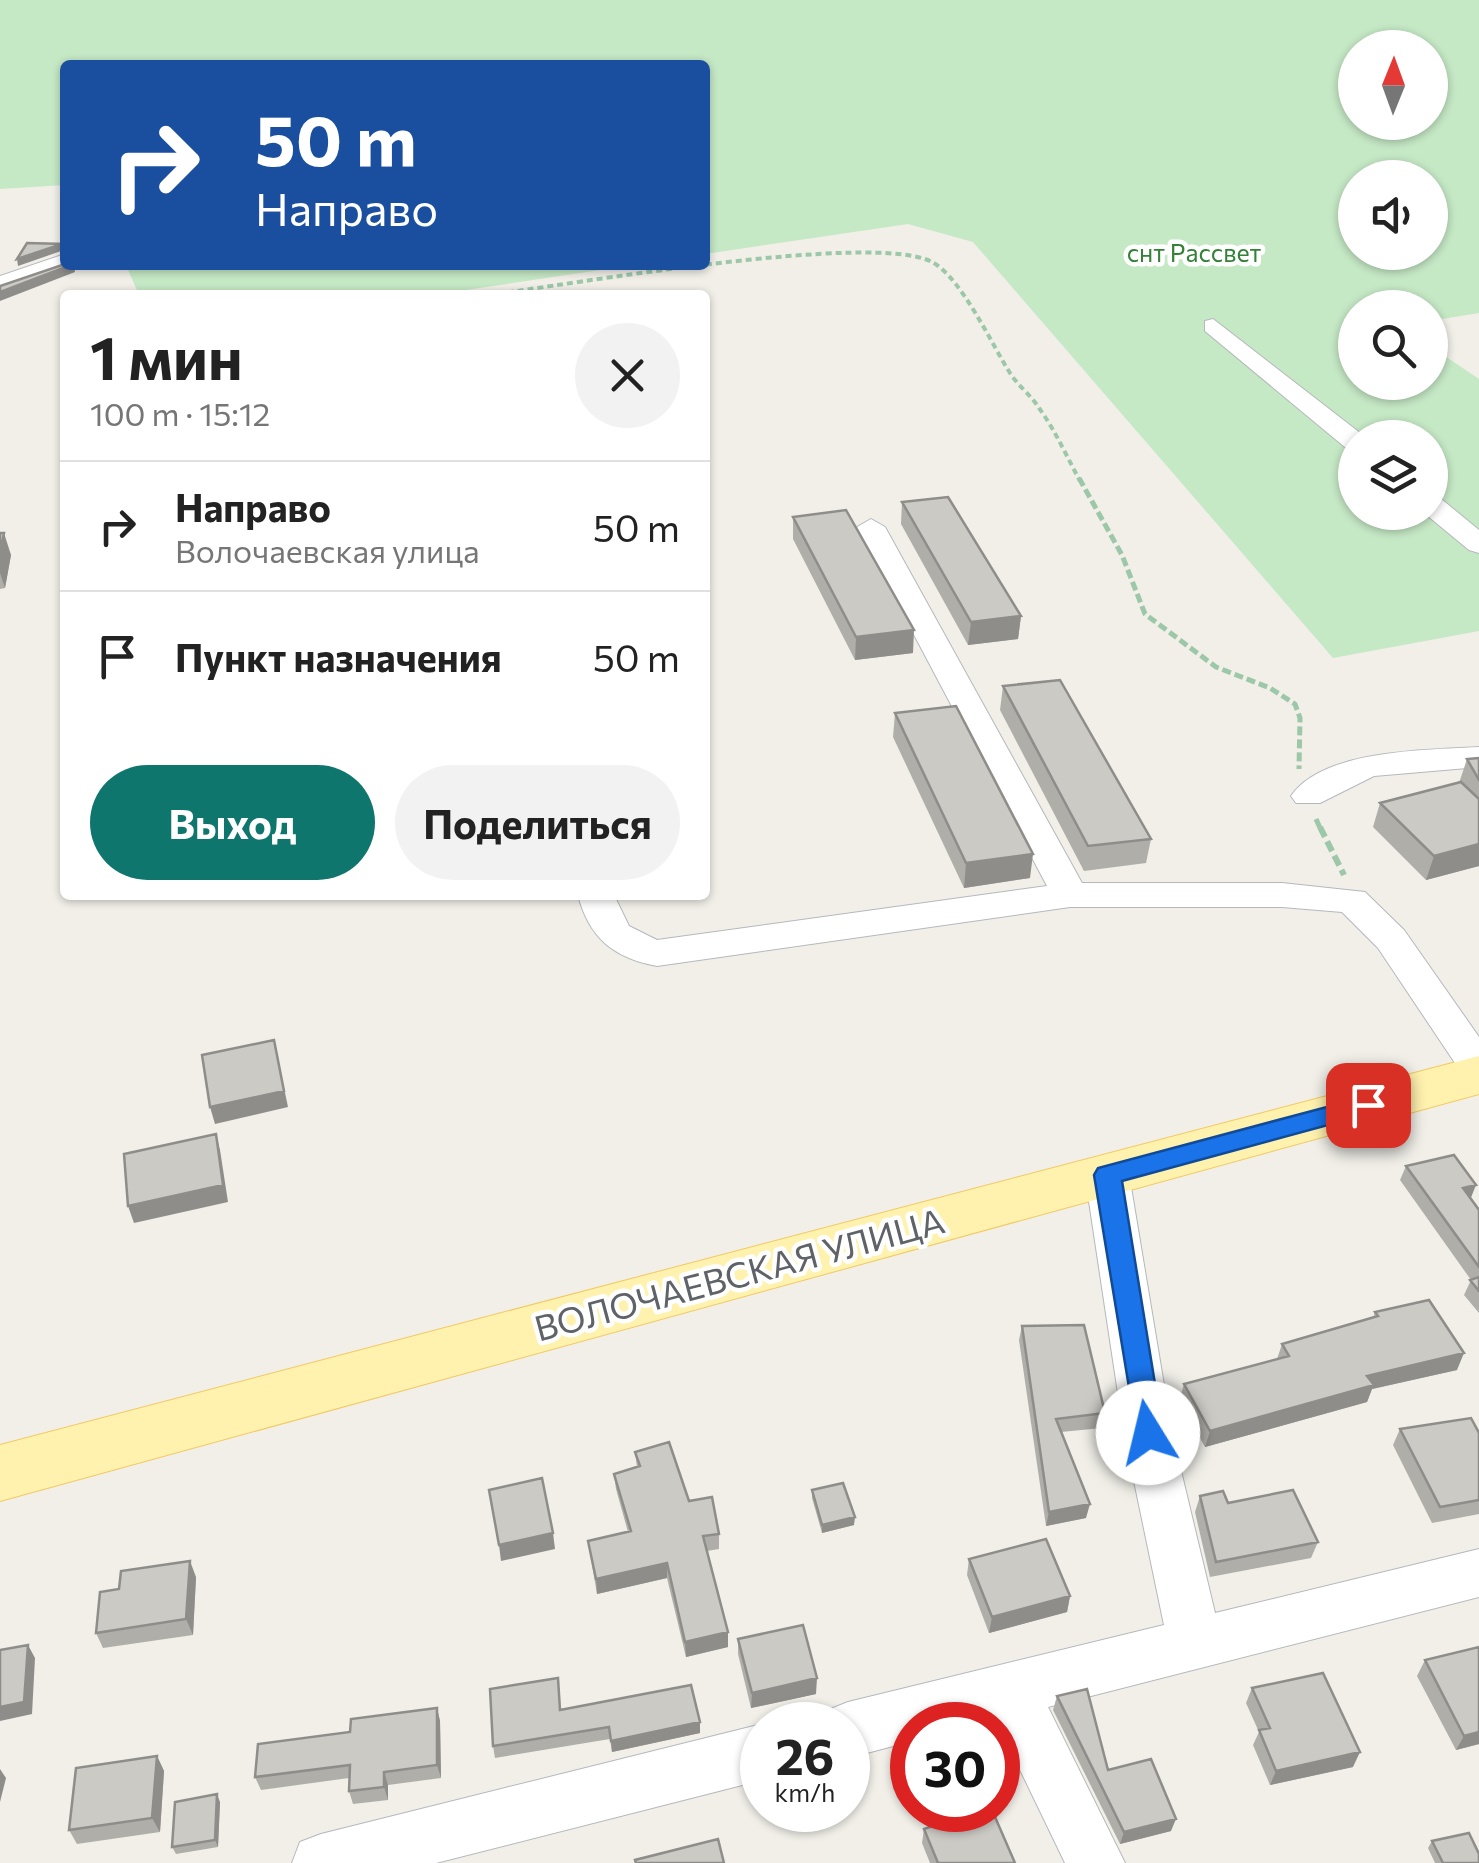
<!DOCTYPE html>
<html lang="ru">
<meta charset="utf-8">
<style>
body{margin:0;font-family:Commissioner,sans-serif;background:#f2f2f2;color:#222;height:100vh;display:flex;flex-direction:column;font-size:38px;white-space:nowrap}
*{box-sizing:border-box;margin:0}
p{font-size:32px;color:#767676}
.icon{flex:none;width:55px;height:55px;fill:none;stroke:currentColor;stroke-width:2;stroke-linecap:round;stroke-linejoin:round}
.map{position:relative;flex:1;overflow:hidden}
.sheet{position:absolute;left:60px;top:290px;width:650px;height:610px;display:flex;flex-direction:column;background:#fff;border-radius:10px;box-shadow:0 2px 8px #0004}
.sheet>*{flex:none}
.top-card{position:absolute;left:60px;top:60px;width:650px;height:210px;border-radius:10px;box-shadow:0 2px 8px #0004;background:#1a4fa0;color:#fff;overflow:hidden}
.needle{width:65px;rotate:1deg}
.fabs{position:absolute;left:1338px;top:30px;display:grid;gap:20px}
.fabs a{display:grid;place-items:center;width:110px;height:110px;border-radius:50%;background:#fff;box-shadow:0 2px 8px #0004;font-size:50px}
.speed{position:absolute;left:740px;top:1702px;display:flex;gap:20px;font-size:50px;font-weight:700;text-align:center}
.speed>*{display:grid;place-content:center;width:130px;height:130px;border-radius:50%;background:#fff;box-shadow:0 2px 8px #0004;line-height:1}
.speed small{font-size:25px;font-weight:400}
.speed .limit{border:15px solid #d22;background:#fff;color:#111}
.pin{position:absolute;display:grid;place-items:center;width:85px;height:85px;color:#fff;margin:-42px;border-radius:20px;box-shadow:0 5px 15px #0006}
.me{position:absolute;width:110px;margin:-55px;rotate:351deg;stroke-linejoin:round;filter:drop-shadow(0 0 8px #0008)}
.turn{display:flex;align-items:center;gap:35px;height:210px;padding:0 30px;font-size:45px}
.turn .icon{width:130px;height:130px;stroke-width:2.5}
.turn b{display:block;font-size:70px;line-height:85px}
.round{display:grid;place-items:center;flex:none;width:105px;height:105px;border-radius:52px;background:#f2f2f2}
.headline{display:flex;align-items:center;justify-content:space-between;height:170px;padding:0 30px}
h1{font-size:60px;font-weight:700;line-height:75px}
.cta{display:flex;gap:20px;margin-top:auto;padding:20px 30px}
.cta a{flex:1;height:115px;border-radius:60px;background:#0f766e;color:#fff;font-size:40px;font-weight:700;line-height:115px;text-align:center}
.cta a+a{background:#f2f2f2;color:#222}
ul{padding:0;list-style:none}
li{display:flex;align-items:center;gap:30px;height:130px;padding:0 30px;border-top:2px solid #e0e0e0}
li div{flex:1}
li b{display:block;font-size:38px}
li em{font-style:normal}
.map>svg:first-child{display:block}
</style>
<div class="map">
<svg width="1479" height="1863" viewBox="0 0 1479 1863">
<rect width="100%" height="100%" fill="#f1efe8"/>
<path fill="#c5e8c5" fill-rule="evenodd" d="M 0,0 L 1479,0 L 1479,313 L 1430,321 L 1430,308 L 1355,308 L 1355,382 L 1430,382 L 1430,346 L 1479,379 L 1479,631 L 1333,658 L 973,242 L 908,224 L 705,254 L 705,65 L 65,65 L 65,185 L 0,189 ZM 1355,48 L 1430,48 L 1430,122 L 1355,122 ZM 1355,178 L 1430,178 L 1430,252 L 1355,252 ZM 1355,438 L 1430,438 L 1430,512 L 1355,512 Z
M 126,265 L 633,265 L 433,295 L 139,295 Z"/>
<g fill="none" stroke-linecap="round" stroke-linejoin="round">
<defs>
<path id="minor" d="M 65,254 L 65,265 L 73,266 L 0,291 L 0,276 Z
M 1213,319 L 1364,436 L 1355,438 L 1355,450 L 1346,448 L 1205,331 L 1205,321 Z
M 1430,496 L 1440,498 L 1479,530 L 1479,553 L 1469,550 L 1423,512 L 1430,512 Z
M 871,519 L 885,527 L 1082,883 L 1282,883 L 1365,892 L 1404,930 L 1479,1037 L 1479,1083 L 1465,1078 L 1378,948 L 1342,912 L 1282,907 L 1070,907 L 657,966 C 614,958 589,938 578,895 L 614,895 L 629,926 L 657,940 L 1047,886 L 857,527 Z
M 1479,747 L 1479,767 L 1374,776 L 1320,803 L 1296,803 L 1291,796 C 1323,749 1428,750 1479,747 Z
M 1107,1158 L 1122,1163 L 1129,1175 L 1172,1433 L 1215,1613 L 1479,1549 L 1479,1597 L 1048,1707 L 1125,1863 L 1065,1863 L 996,1720 L 976,1725 L 912,1725 L 912,1741 L 848,1758 L 848,1725 L 822,1725 L 828,1710 L 848,1702 L 1164,1625 L 1124,1433 L 1085,1175 L 1092,1163 Z
M 762,1724 L 762,1780 L 436,1863 L 292,1863 L 300,1842 L 321,1834 Z"/>
<path id="major" d="M 1479,1056 L 1479,1094 L 0,1501 L 0,1445 Z"/>
</defs>
<use href="#minor" stroke="#b5b8bc" stroke-width="2"/>
<use href="#major" stroke="#f2c960" stroke-width="2"/>
<path stroke="#9cc7a9" stroke-width="4" stroke-dasharray="6 4" stroke-linecap="butt" d="M 488,295 C 568,285 874,231 932,262 C 961,277 992,345 1010,373 C 1018,386 1031,395 1039,408 C 1055,430 1067,457 1080,481"/>
<path stroke="#9cc7a9" stroke-width="5" stroke-dasharray="9 4" stroke-linecap="butt" d="M 1079,478 L 1122,555 L 1145,614 L 1216,667 L 1270,688 L 1295,704 L 1300,718 L 1299,769
M 1316,819 L 1321,830"/>
<path stroke="#9cc7a9" stroke-width="6" stroke-dasharray="11 5" stroke-linecap="butt" d="M 1320,827 L 1344,875"/>
<use href="#minor" fill="#fff" fill-rule="evenodd"/>
<use href="#major" fill="#fff2af" fill-rule="evenodd"/>
</g>
<path fill="#afaea9" d="M 902,502 L 1021,616 L 1018,639 L 968,645 L 901,524 Z
M 793,517 L 913,653 L 855,660 L 793,539 Z
M 0,533 L 11,555 L 5,588 L 0,589 Z
M 1003,686 L 1151,839 L 1146,863 L 1084,871 L 1000,710 Z
M 895,713 L 1030,878 L 964,888 L 893,737 Z
M 1479,758 L 1479,866 L 1426,880 L 1373,827 L 1380,803 L 1459,783 L 1467,759 Z
M 1406,1166 L 1470,1198 L 1479,1210 L 1479,1313 L 1464,1295 L 1471,1280 L 1400,1180 Z
M 1375,1312 L 1457,1370 L 1372,1389 L 1367,1402 L 1205,1447 L 1179,1401 L 1184,1384 L 1277,1359 L 1282,1344 L 1373,1318 Z
M 1022,1326 L 1105,1413 L 1102,1428 L 1061,1432 L 1086,1518 L 1046,1526 L 1019,1340 Z
M 1400,1429 L 1479,1433 L 1479,1514 L 1432,1523 L 1393,1445 Z
M 635,1452 L 689,1501 L 719,1534 L 719,1549 L 707,1551 L 728,1647 L 686,1657 L 667,1578 L 597,1594 L 588,1541 L 628,1532 L 616,1489 L 614,1474 L 637,1467 Z
M 812,1490 L 854,1525 L 822,1533 L 812,1498 Z
M 1200,1496 L 1228,1503 L 1318,1542 L 1311,1558 L 1210,1577 L 1195,1512 Z
M 969,1559 L 1070,1596 L 1067,1612 L 989,1633 L 967,1575 Z
M 196,1577 L 193,1635 L 103,1648 L 96,1633 Z
M 738,1639 L 816,1694 L 751,1708 L 738,1654 Z
M 1425,1660 L 1479,1744 L 1456,1750 L 1417,1676 Z
M 1252,1688 L 1353,1767 L 1270,1785 L 1253,1745 L 1259,1732 L 1246,1703 Z
M 1057,1696 L 1108,1770 L 1171,1831 L 1120,1844 L 1053,1710 Z
M 437,1708 L 440,1721 L 441,1778 L 388,1785 L 388,1800 L 353,1804 L 349,1791 L 349,1778 L 261,1790 L 255,1777 L 350,1732 Z
M 561,1710 L 700,1722 L 700,1733 L 612,1752 L 610,1739 L 495,1758 L 493,1746 Z
M 157,1756 L 164,1771 L 160,1832 L 77,1844 L 69,1830 Z
M 220,1802 L 218,1847 L 176,1854 L 172,1847 Z
M 924,1829 L 1015,1863 L 930,1863 L 922,1843 Z
M 1432,1841 L 1479,1863 L 1435,1863 L 1428,1848 Z"/>
<path fill="#8f8d8a" d="M 62,244 L 64,250 L 18,266 L 17,259 Z
M 71,265 L 74,265 L 75,272 L 0,301 L 0,292 Z
M 4,533 L 11,555 L 5,588 L 0,573 L 0,554 Z
M 1021,616 L 1018,639 L 968,645 L 971,622 Z
M 914,630 L 913,653 L 855,660 L 856,637 Z
M 1479,844 L 1479,866 L 1426,880 L 1434,856 Z
M 1033,854 L 1030,878 L 964,888 L 966,863 Z
M 274,1040 L 288,1107 L 215,1124 L 210,1107 Z
M 216,1134 L 220,1150 L 228,1202 L 134,1223 L 128,1206 Z
M 1476,1185 L 1470,1200 L 1463,1188 Z
M 1464,1353 L 1457,1370 L 1372,1389 L 1367,1402 L 1205,1447 L 1210,1431 L 1367,1376 Z
M 1090,1504 L 1086,1518 L 1046,1526 L 1049,1512 Z
M 855,1517 L 854,1525 L 822,1533 L 822,1525 Z
M 553,1533 L 555,1549 L 501,1561 L 499,1545 Z
M 190,1561 L 196,1577 L 193,1635 L 186,1619 Z
M 667,1563 L 667,1578 L 597,1594 L 596,1579 Z
M 1070,1596 L 1067,1612 L 989,1633 L 992,1617 Z
M 728,1632 L 728,1647 L 686,1657 L 685,1642 Z
M 28,1645 L 35,1658 L 32,1714 L 0,1721 L 0,1707 Z
M 817,1678 L 816,1694 L 751,1708 L 752,1693 Z
M 437,1708 L 440,1721 L 441,1778 L 437,1765 Z
M 700,1722 L 700,1733 L 612,1752 L 611,1741 Z
M 1479,1732 L 1479,1744 L 1456,1750 L 1464,1736 Z
M 1360,1752 L 1353,1767 L 1270,1785 L 1276,1771 Z
M 157,1756 L 164,1771 L 160,1832 L 152,1818 Z
M 0,1769 L 6,1778 L 0,1802 Z
M 384,1772 L 388,1785 L 388,1800 L 384,1787 Z
M 217,1794 L 220,1802 L 218,1847 L 215,1840 Z
M 1176,1819 L 1171,1831 L 1120,1844 L 1124,1832 Z"/>
<path fill="#cccac5" stroke="#8f8d8a" stroke-width="2.5" d="M 27,243 L 65,244 L 65,247 L 62,244 L 17,259 Z
M 65,264 L 71,265 L 0,292 L 0,286 Z
M 948,497 L 1021,616 L 971,622 L 902,502 Z
M 846,510 L 914,630 L 856,637 L 793,517 Z
M 0,533 L 4,533 L 0,554 Z
M 1060,680 L 1151,839 L 1088,846 L 1003,686 Z
M 956,706 L 1033,854 L 966,863 L 895,713 Z
M 1479,758 L 1479,780 L 1467,759 Z
M 1461,782 L 1479,799 L 1479,844 L 1434,856 L 1380,803 Z
M 274,1040 L 284,1091 L 210,1107 L 202,1055 Z
M 216,1134 L 223,1185 L 128,1206 L 124,1154 Z
M 1454,1155 L 1476,1185 L 1463,1188 L 1479,1210 L 1479,1267 L 1406,1166 Z
M 1479,1277 L 1479,1291 L 1470,1280 Z
M 1429,1300 L 1464,1353 L 1367,1376 L 1374,1385 L 1210,1431 L 1184,1384 L 1289,1356 L 1282,1344 L 1378,1316 L 1375,1312 Z
M 1084,1325 L 1105,1413 L 1056,1419 L 1090,1504 L 1049,1512 L 1022,1326 Z
M 1471,1418 L 1479,1433 L 1479,1500 L 1440,1507 L 1400,1429 Z
M 669,1442 L 689,1501 L 712,1497 L 719,1534 L 703,1536 L 728,1632 L 685,1642 L 667,1563 L 596,1579 L 588,1541 L 631,1531 L 614,1474 L 640,1466 L 635,1452 Z
M 542,1478 L 553,1533 L 499,1545 L 489,1490 Z
M 843,1483 L 855,1517 L 822,1525 L 812,1490 Z
M 1293,1490 L 1318,1542 L 1216,1562 L 1200,1496 L 1223,1491 L 1228,1503 Z
M 1046,1539 L 1070,1596 L 992,1617 L 969,1559 Z
M 190,1561 L 186,1619 L 96,1633 L 100,1592 L 119,1589 L 121,1571 Z
M 803,1625 L 817,1678 L 752,1693 L 738,1639 Z
M 28,1645 L 24,1702 L 0,1707 L 0,1650 Z
M 1479,1647 L 1479,1732 L 1464,1736 L 1425,1660 Z
M 1323,1673 L 1360,1752 L 1276,1771 L 1259,1730 L 1270,1728 L 1252,1688 Z
M 558,1678 L 560,1710 L 691,1685 L 700,1722 L 611,1741 L 609,1727 L 493,1746 L 490,1689 Z
M 1087,1689 L 1108,1770 L 1151,1759 L 1176,1819 L 1124,1832 L 1057,1696 Z
M 437,1708 L 437,1765 L 384,1772 L 384,1787 L 349,1791 L 350,1765 L 255,1777 L 258,1744 L 350,1732 L 351,1719 Z
M 157,1756 L 152,1818 L 69,1830 L 76,1768 Z
M 217,1794 L 215,1840 L 172,1847 L 175,1802 Z
M 977,1810 L 992,1810 L 1015,1863 L 938,1863 L 924,1829 Z
M 1469,1833 L 1479,1854 L 1479,1863 L 1443,1863 L 1432,1841 Z
M 718,1839 L 724,1863 L 636,1863 L 635,1860 Z"/>
<path fill="#1a73e8" stroke="#114b97" stroke-width="2.5" d="M 1368,1096 L 1380,1105 L 1376,1112 L 1122,1181 L 1163,1433 L 1159,1442 L 1148,1446 L 1138,1442 L 1094,1175 L 1098,1168 Z"/>
<g text-anchor="middle" dominant-baseline="central" stroke-width="9" stroke-linejoin="round" paint-order="stroke">
<g font-size="25" fill="#348238" stroke="#fff">
<text x="1194" y="252">снт Рассвет</text>
</g>
<g font-size="35" fill="#5f6368" stroke="#fff">
<text transform="translate(739 1273) rotate(-15)">ВОЛОЧАЕВСКАЯ УЛИЦА</text>
</g>
</g>
</svg>
<div class="fabs">
<a><svg class="needle" viewBox="-14 -14 28 28"><path d="M0-13l5 13h-10z" fill="#e53935"/><path d="M0 13l5-13h-10z" fill="#767676"/></svg></a>
<a><svg class="icon" aria-label="sound" viewBox="0 0 24 24"><path d="M4 9h4l5-4v14l-5-4H4zM17 9q2 3 0 6"/></svg></a>
<a><svg class="icon" aria-label="search" viewBox="0 0 24 24"><circle cx="10" cy="10" r="6"/><path d="M15 15l6 6"/></svg></a>
<a><svg class="icon" aria-label="layers" viewBox="0 0 24 24"><path d="M12 4l9 5-9 5-9-5zM3 14l9 5 9-5"/></svg></a>
</div>
<div class="speed"><div>26<small>km/h</small></div><div class="limit">30</div></div>
<div class="pin" style="left:1368px;top:1105px;background:#d93025"><svg class="icon" aria-label="arrive" viewBox="0 0 24 24"><path d="M6 21V4h12l-3 4 3 4H6"/></svg></div>
<svg class="me" style="left:1148px;top:1433px" viewBox="-20 -20 40 40"><circle r="19" fill="#fff"/><path d="M0-13L10 11 0 6-10 11z" fill="#1a73e8"/></svg>
<div class="top-card">
<div class="turn"><svg class="icon" aria-label="right" viewBox="0 0 24 24"><path d="M7 20v-9h11M14 6l5 5-5 5"/></svg><div><b>50 m</b>Направо</div></div>
</div>
<section class="sheet">
<div class="headline"><div><h1>1 мин</h1><p>100 m · 15:12</p></div><a class="round"><svg class="icon" aria-label="close" viewBox="0 0 24 24"><path d="M6 6l12 12M18 6L6 18"/></svg></a></div>
<ul>
<li><svg class="icon" aria-label="right" viewBox="0 0 24 24"><path d="M7 20v-9h11M14 6l5 5-5 5"/></svg><div><b>Направо</b><p>Волочаевская улица</p></div><em>50 m</em></li>
<li><svg class="icon" aria-label="arrive" viewBox="0 0 24 24"><path d="M6 21V4h12l-3 4 3 4H6"/></svg><div><b>Пункт назначения</b></div><em>50 m</em></li>
</ul>
<div class="cta"><a>Выход</a><a>Поделиться</a></div>
</section>
</div>
